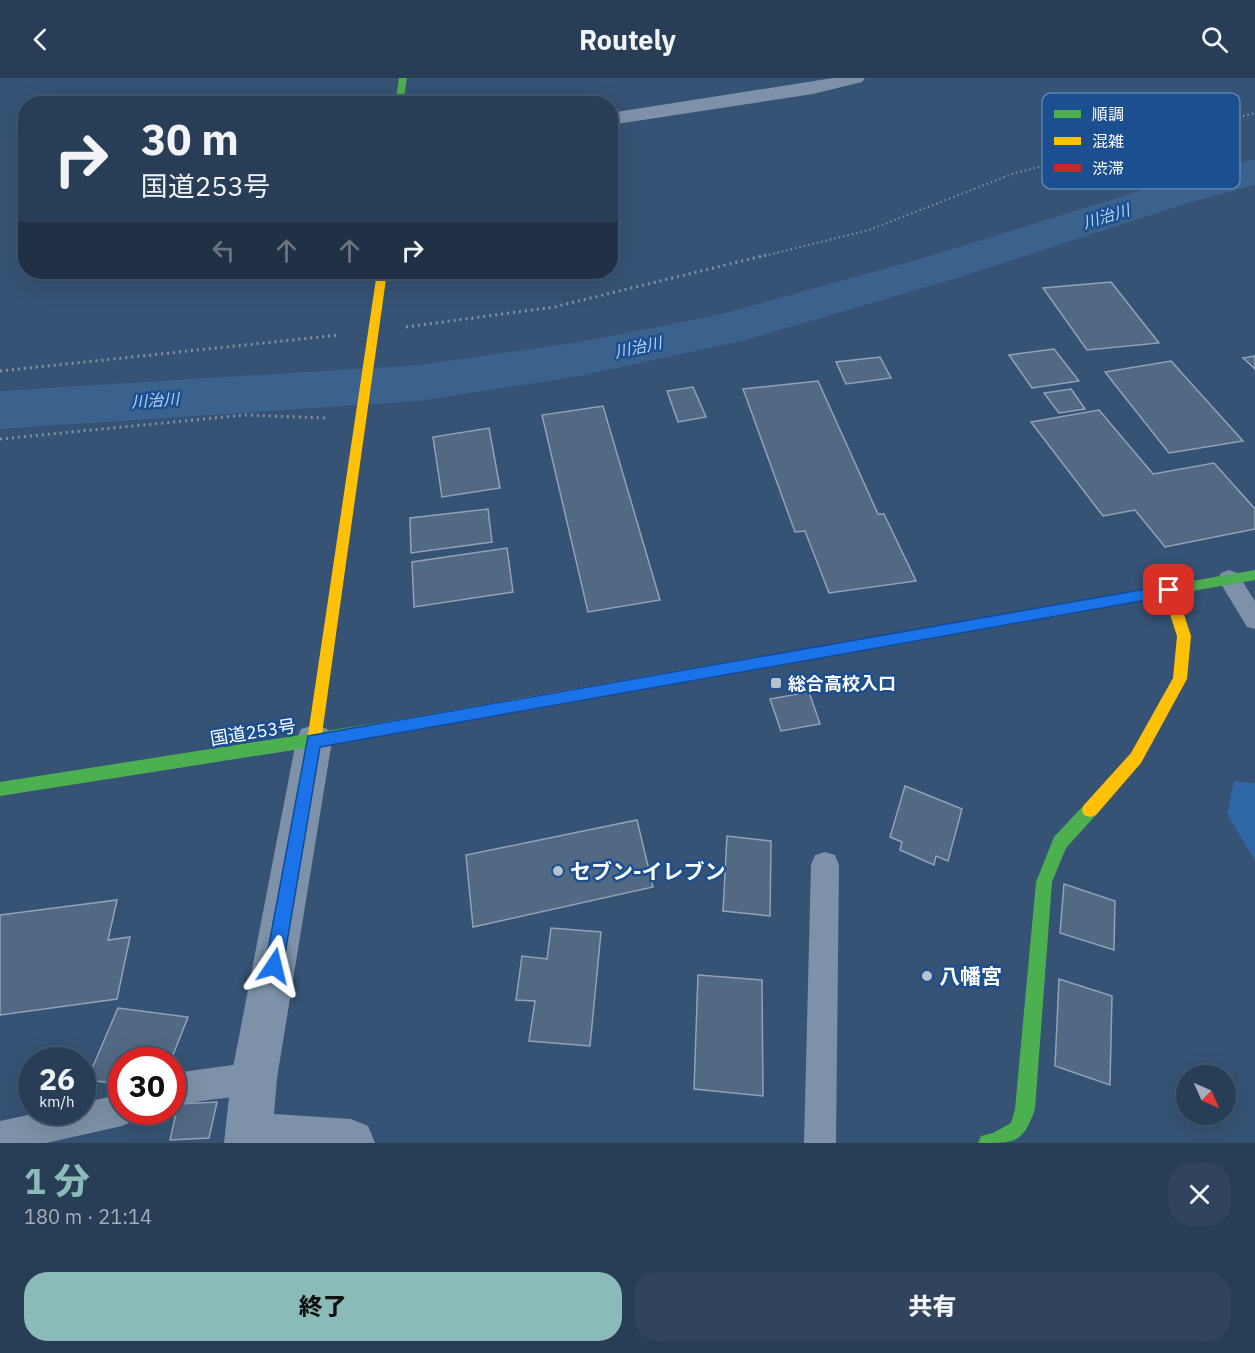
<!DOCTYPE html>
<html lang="ja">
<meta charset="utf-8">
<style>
body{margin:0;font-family:"IBM Plex Sans","Noto Sans JP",sans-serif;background:#30455d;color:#f1f3f6;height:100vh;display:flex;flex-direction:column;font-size:22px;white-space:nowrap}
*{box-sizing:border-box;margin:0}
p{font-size:20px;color:#a5aeba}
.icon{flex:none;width:33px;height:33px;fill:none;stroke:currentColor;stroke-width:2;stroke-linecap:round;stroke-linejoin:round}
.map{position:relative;height:1065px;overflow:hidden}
.panel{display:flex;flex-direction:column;background:#283e57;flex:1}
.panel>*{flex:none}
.top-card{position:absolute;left:18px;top:18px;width:600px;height:183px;border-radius:24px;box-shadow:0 6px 24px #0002,0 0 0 2px #44576d;background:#283e57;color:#f1f3f6;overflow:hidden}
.needle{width:39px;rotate:135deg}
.controls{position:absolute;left:1176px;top:987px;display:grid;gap:12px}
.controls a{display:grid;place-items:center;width:60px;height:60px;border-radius:50%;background:#283e57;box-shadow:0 6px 24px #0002,0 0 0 2px #44576d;font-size:30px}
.speed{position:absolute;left:18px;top:969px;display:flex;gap:12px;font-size:30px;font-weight:700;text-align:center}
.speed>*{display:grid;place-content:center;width:78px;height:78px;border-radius:50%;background:#283e57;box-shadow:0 6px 24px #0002,0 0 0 2px #44576d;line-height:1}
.speed small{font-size:15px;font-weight:400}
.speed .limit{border:9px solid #d22;background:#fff;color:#111}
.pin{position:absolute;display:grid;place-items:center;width:51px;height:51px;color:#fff;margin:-26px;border-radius:12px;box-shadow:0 3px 9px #0006}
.me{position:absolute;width:66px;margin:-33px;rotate:10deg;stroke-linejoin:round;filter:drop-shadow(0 0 4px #0008)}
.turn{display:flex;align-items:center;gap:21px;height:126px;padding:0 24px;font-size:27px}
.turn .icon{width:78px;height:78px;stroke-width:2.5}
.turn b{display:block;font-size:42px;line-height:51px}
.lanes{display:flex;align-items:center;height:57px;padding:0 24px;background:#0003;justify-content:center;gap:30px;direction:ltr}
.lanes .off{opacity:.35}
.round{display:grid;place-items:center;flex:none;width:63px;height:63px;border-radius:24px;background:#30455d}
.overview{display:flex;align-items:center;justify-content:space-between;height:102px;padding:0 24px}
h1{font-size:36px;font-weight:800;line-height:45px;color:#8bbbb9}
.button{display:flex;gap:12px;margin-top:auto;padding:12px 24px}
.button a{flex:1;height:69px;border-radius:24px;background:#8bbbb9;color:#111;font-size:24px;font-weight:800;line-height:69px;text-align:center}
.button a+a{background:#30455d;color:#f1f3f6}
header{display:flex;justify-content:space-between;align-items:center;height:78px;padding:0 24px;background:#283e57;font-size:27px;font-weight:800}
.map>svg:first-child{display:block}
</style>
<header><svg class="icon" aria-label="back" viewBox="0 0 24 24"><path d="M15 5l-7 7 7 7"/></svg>Routely<svg class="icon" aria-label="search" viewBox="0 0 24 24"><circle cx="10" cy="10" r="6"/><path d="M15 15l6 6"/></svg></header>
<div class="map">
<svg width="1255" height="1065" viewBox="0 0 1255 1065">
<rect width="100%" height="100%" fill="#365274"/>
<path fill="#2f66a5" d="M 1234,703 L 1255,705 L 1255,783 L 1227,736 Z"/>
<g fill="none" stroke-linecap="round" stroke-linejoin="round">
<path fill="#3b618d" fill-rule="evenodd" d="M 1255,81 L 1255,107 L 1185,126 L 957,200 L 746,262 L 580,298 L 419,323 L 0,351 L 0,313 L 419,287 L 580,264 L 722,236 L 923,180 L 1155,108 Z"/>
</g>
<path fill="#526984" stroke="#92a2b6" stroke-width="1.5" d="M 1111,204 L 1159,265 L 1087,272 L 1043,210 Z
M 1054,271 L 1079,303 L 1032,310 L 1009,277 Z
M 1255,278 L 1255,291 L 1243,280 Z
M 880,279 L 891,300 L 846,306 L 836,284 Z
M 1171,283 L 1243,363 L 1169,375 L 1105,294 Z
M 818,303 L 878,436 L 884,436 L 916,503 L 829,515 L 805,453 L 795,454 L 743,311 Z
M 693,309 L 706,339 L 678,344 L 667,313 Z
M 1071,311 L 1085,331 L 1059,335 L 1044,315 Z
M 603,328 L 660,522 L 588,534 L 542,337 Z
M 1099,332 L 1153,396 L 1214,385 L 1255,431 L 1255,451 L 1165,469 L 1135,432 L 1103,438 L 1031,344 Z
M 489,350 L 500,410 L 442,419 L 433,359 Z
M 488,431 L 492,464 L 411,475 L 410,440 Z
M 507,470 L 513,514 L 414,529 L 412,484 Z
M 809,614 L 820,646 L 781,653 L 770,621 Z
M 905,708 L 962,731 L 948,783 L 936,778 L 934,787 L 900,772 L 902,764 L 890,759 Z
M 637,742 L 653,809 L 473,849 L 466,777 Z
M 727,758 L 771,763 L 770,838 L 723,833 Z
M 1064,806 L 1115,823 L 1114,872 L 1060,855 Z
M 117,822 L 108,862 L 130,859 L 117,921 L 0,937 L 0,837 Z
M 551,850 L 601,854 L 590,968 L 529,963 L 535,923 L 516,922 L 522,878 L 547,881 Z
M 698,897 L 762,902 L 763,1018 L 694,1011 Z
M 1059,901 L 1112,918 L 1110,1007 L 1055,988 Z
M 118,930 L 188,939 L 171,982 L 122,982 L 122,1006 L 87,1002 Z
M 217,1024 L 209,1060 L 170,1062 L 178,1026 Z"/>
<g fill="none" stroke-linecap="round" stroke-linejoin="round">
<path stroke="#7d92a8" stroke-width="2" stroke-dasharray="1.5 3" stroke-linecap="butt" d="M 760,179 L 869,152 L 1015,95 L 1255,35"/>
<path stroke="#7d92a8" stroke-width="3" stroke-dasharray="2 4" stroke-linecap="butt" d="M 406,249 L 554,229 L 766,177
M 0,293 L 339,257
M 0,361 L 245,337 L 327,340"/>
<path fill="#7d92a8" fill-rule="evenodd" d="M 1229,492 L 1237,495 L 1255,523 L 1255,551 L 1247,549 L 1218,501 L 1221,495 Z
M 825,774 L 835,777 L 839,787 L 836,1065 L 804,1065 L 811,787 L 815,777 Z
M 254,984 L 265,989 L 270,1000 L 265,1011 C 236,1023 202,1018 172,1031 L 172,998 L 182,994 Z
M 122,1016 L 122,1034 L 137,1034 L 133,1043 L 122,1048 L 46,1065 L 0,1065 L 0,1043 L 42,1034 L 82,1034 L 82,1025 Z"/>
<path fill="#7d92a8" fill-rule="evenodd" d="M 833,0 L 865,0 L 862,4 L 813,16 L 610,47 L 610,35 Z
M 314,647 L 327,651 L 332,663 L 277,1000 L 274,1036 L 351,1041 L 368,1048 L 375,1065 L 224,1065 L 231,1000 L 296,663 L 301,651 Z"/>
<path fill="#4caf50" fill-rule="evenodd" d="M 399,0 L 407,0 L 403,26 L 395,26 Z
M 1255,492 L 1255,502 L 1050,538 L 1045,537 L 1043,533 L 1045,529 L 1050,528 Z
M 389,643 L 394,645 L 396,650 L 394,655 L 389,657 L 0,718 L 0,704 Z
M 1090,725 L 1096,727 L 1098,732 L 1096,737 L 1066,770 L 1052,804 L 1035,1031 C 1023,1065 1017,1065 978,1065 L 981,1058 L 993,1055 L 1011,1045 L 1015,1031 L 1036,804 L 1054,759 L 1084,727 Z"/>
<path fill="#ffc107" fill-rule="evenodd" d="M 377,194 L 387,194 L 321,663 L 319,668 L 314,670 L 309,668 L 307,663 Z
M 1169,507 L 1174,508 L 1176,512 L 1191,558 L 1187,601 L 1141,685 L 1096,737 L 1090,739 L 1084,737 L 1082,732 L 1084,727 L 1131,675 L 1173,600 L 1177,558 L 1162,512 L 1164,508 Z
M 751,580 L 756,582 L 758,586 L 756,590 L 751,592 L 389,657 L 384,655 L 382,650 L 384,645 L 389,643 Z"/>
<path fill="#c62828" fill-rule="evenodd" d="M 1050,528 L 1055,529 L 1057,533 L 1055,537 L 1050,538 L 751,592 L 746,590 L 744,586 L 746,582 L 751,580 Z"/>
</g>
<path fill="#1a73e8" stroke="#114b97" stroke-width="1.5" d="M 1169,507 L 1176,512 L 1169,518 L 320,669 L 283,888 L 280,894 L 274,897 L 267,894 L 265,888 L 308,658 Z"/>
<g fill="#b9c2ce" stroke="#1b4f8f" stroke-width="2">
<rect x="770" y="599" width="12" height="12" rx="3"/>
<circle cx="558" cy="793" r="6"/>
<circle cx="927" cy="898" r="6"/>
</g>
<g text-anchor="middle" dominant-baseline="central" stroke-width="5" stroke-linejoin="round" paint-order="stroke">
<g font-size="16" font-style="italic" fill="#b5d3f5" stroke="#1b4f8f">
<text transform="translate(1106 138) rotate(-17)">川治川</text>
<text transform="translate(638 269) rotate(-12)">川治川</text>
<text transform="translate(155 322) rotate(-4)">川治川</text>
</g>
<g font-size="18" font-weight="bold" fill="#fff" stroke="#1b4f8f" text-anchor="start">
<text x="788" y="605">総合高校入口</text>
</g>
<g font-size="18" fill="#fff" stroke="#1b4f8f">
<text transform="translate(253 654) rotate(-9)">国道253号</text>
</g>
<g font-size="21" font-weight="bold" fill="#fff" stroke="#1b4f8f" text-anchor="start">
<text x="570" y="793">セブン-イレブン</text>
<text x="939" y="898">八幡宮</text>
</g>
</g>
<rect x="1042" y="15" width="198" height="96" rx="9" fill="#1b4f8f" stroke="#5f84b1" stroke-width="1.5"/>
<rect x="1054" y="32" width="27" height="8" fill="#4caf50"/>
<rect x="1054" y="59" width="27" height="8" fill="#ffc107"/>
<rect x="1054" y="86" width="27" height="8" fill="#c62828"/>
<g font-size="16" fill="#fff">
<text x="1092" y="42">順調</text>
<text x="1092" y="69">混雑</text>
<text x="1092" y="96">渋滞</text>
</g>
</svg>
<div class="controls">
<a><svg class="needle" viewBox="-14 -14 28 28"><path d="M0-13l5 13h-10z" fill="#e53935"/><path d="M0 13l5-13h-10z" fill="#a5aeba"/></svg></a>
</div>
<div class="speed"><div>26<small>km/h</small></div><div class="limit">30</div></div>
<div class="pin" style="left:1169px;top:512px;background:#d93025"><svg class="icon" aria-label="arrive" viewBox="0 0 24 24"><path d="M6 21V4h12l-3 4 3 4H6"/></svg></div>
<svg class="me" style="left:274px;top:888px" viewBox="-20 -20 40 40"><path d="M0-17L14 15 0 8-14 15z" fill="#1a73e8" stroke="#fff" stroke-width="4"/></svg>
<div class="top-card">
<div class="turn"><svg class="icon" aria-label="right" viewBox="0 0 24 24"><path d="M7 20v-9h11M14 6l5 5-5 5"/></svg><div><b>30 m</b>国道253号</div></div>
<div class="lanes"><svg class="icon off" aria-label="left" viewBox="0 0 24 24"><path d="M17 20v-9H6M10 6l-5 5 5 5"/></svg><svg class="icon off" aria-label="ahead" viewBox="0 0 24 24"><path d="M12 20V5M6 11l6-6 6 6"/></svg><svg class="icon off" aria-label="ahead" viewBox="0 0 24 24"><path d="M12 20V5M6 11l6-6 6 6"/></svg><svg class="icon" aria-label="right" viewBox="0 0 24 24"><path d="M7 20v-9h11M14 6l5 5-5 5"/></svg></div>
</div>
</div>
<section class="panel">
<div class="overview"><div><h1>1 分</h1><p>180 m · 21:14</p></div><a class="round"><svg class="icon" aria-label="close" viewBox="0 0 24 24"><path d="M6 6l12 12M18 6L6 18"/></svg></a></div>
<div class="button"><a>終了</a><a>共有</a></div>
</section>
